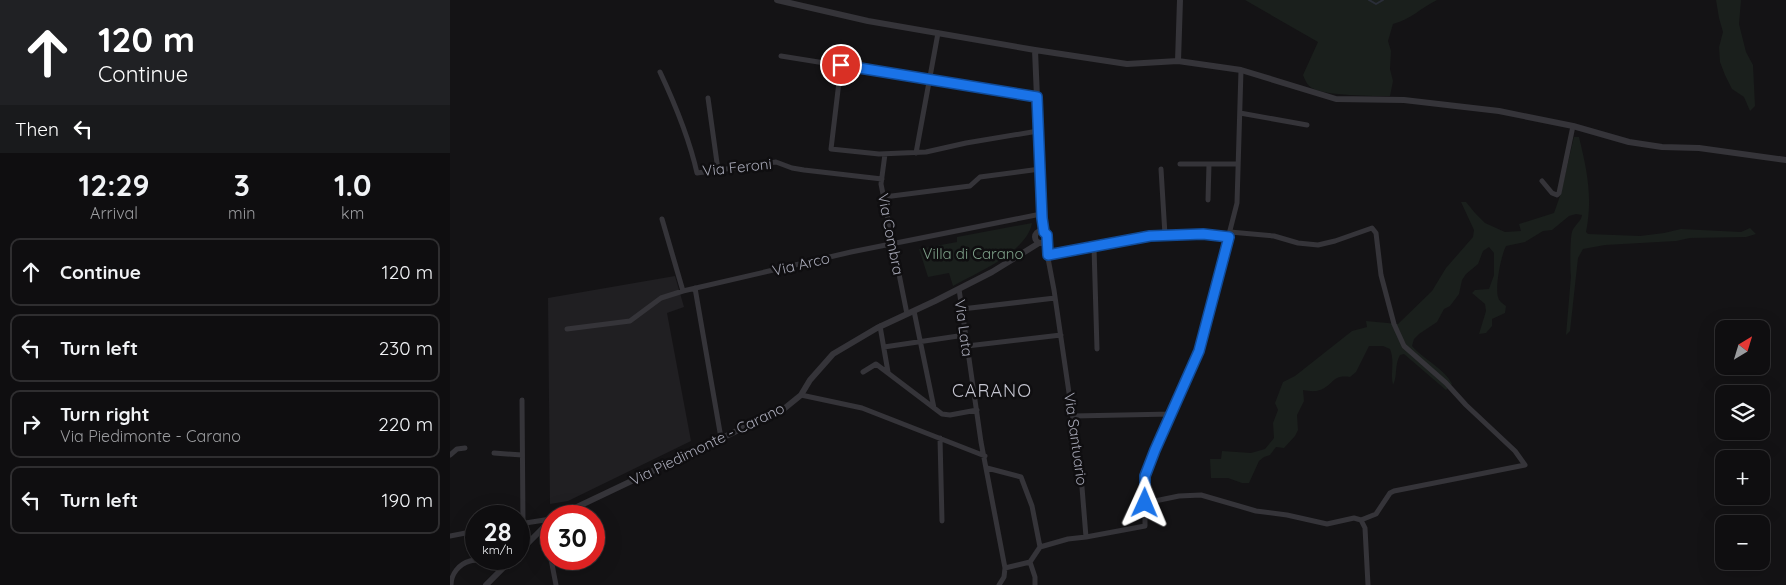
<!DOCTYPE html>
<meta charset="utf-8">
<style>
body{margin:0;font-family:Quicksand,sans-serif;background:#181719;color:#f1f3f6;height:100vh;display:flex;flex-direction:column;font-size:19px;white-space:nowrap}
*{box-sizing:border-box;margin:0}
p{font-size:16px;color:#9b9c9f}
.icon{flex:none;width:28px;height:28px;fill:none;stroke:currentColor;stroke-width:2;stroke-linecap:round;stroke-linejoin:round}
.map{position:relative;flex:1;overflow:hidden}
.side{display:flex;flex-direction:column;background:#0f0e10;width:450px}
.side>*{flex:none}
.banner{background:#202124;color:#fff;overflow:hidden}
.needle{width:32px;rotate:38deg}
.tools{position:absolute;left:1265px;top:320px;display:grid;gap:10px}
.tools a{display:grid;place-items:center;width:55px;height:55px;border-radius:10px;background:#0f0e10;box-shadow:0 5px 20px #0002,0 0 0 1px #2f2e30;font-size:25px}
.speed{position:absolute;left:15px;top:505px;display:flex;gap:10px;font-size:25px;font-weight:700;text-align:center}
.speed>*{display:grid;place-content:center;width:65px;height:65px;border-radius:50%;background:#0f0e10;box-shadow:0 5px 20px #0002,0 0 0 1px #2f2e30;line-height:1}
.speed small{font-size:12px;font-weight:400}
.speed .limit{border:8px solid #d22;background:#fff;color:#111}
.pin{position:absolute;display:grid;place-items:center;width:42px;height:42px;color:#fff;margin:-21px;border:2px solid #fff;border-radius:50%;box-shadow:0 1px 5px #0007}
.me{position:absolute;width:55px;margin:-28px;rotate:1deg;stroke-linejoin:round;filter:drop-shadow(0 0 4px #0008)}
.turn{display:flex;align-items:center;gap:18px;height:105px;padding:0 15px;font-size:22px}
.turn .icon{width:65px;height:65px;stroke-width:2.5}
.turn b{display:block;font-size:35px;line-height:42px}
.then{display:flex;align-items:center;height:48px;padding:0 15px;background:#0003;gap:10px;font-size:19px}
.eta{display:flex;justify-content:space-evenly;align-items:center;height:85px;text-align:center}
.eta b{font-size:30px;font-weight:700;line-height:35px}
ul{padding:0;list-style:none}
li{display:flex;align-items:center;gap:15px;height:68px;margin:0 10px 8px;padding:0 5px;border:2px solid #2f2e30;border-radius:10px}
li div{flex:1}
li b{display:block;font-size:19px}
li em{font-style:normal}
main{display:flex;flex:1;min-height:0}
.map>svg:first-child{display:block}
</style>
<main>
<section class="side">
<div class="banner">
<div class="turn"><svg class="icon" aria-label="ahead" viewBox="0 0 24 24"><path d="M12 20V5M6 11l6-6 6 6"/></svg><div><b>120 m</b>Continue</div></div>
<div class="then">Then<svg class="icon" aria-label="left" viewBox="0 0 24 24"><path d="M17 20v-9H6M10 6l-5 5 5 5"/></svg></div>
</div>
<div class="eta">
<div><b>12:29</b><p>Arrival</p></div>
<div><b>3</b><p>min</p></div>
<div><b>1.0</b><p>km</p></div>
</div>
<ul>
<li><svg class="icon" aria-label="ahead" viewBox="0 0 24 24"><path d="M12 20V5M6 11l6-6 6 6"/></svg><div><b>Continue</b></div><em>120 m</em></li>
<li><svg class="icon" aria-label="left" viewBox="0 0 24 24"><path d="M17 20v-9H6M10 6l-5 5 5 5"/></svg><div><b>Turn left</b></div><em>230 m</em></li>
<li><svg class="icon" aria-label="right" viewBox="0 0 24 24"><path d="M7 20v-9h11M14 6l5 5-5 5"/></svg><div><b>Turn right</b><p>Via Piedimonte - Carano</p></div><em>220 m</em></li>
<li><svg class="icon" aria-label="left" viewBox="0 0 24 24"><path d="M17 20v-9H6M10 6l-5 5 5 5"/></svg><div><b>Turn left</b></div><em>190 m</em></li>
</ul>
</section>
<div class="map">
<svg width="1336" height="585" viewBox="0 0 1336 585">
<rect width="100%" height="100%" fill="#141315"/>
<path fill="#201f22" d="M 225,276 L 234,307 L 217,313 L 241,441 L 118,501 L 100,504 L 98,298 Z"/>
<path fill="#1a1f1c" d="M 795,0 L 987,0 C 972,7 960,20 943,24 L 938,41 L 941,51 L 940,69 L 943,81 L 940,96 C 923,96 876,96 862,88 C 857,85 855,80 853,75 L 868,42 Z
M 1266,0 L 1291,0 L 1289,24 L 1296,52 L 1303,65 L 1305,106 L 1300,111 L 1294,97 L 1282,89 L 1275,75 L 1270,62 L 1269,47 L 1273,32 L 1269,18 Z
M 1124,137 L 1129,137 C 1137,170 1143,198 1136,232 L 1138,234 L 1190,236 L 1214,233 L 1231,229 L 1291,232 L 1300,228 L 1306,234 L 1296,237 L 1240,238 L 1226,241 L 1155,245 L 1133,249 L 1128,258 L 1120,331 L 1116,335 L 1121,276 C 1120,270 1120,238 1122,232 C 1124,225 1131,222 1132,215 L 1126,214 L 1119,216 L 1102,230 L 1093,231 L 1075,242 L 1056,246 C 1051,256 1045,286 1048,297 C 1049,301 1052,303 1056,306 L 1055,313 L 1042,319 L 1042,326 L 1036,333 L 1029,334 L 1036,311 L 1035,304 L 1022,293 L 1025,290 L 1039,289 L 1044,275 L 1044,253 L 1039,247 L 1033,251 L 1028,264 L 1016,274 L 1012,280 L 1009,294 L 1000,306 L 994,309 L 987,322 L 969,334 L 964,339 L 962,346 C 974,360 994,368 1002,384 L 996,390 L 954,354 L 950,355 C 944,366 948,375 943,385 C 940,373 945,361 940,349 L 933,346 L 919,346 L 906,372 L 900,377 C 882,374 884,385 870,390 C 864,392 859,391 853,390 L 854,401 L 847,415 L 848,430 L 845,436 L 834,448 L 826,447 L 820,455 L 814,457 L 809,461 L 799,483 L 792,483 L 778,478 L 761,478 L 760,459 L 771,459 L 772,451 L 801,453 L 815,449 L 824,438 L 823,423 L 828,410 L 825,403 L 833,382 L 845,376 L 902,331 L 917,327 L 916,321 L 948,324 L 982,291 L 996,268 L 1023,237 L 1024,230 L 1011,202 L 1016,202 L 1025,213 L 1035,223 L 1055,232 L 1071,231 L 1069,224 L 1104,213 L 1110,196 Z
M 582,223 C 577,252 528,272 503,286 L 499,273 L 478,277 L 469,249 L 507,242 L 507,237 Z"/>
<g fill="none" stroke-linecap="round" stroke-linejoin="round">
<path stroke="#2a2e38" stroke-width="2" d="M 919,0 L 926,4 L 933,0"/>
<path stroke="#353439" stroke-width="5" d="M 331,56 L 587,97
M 391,65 L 381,149 L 429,154 L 476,152 L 516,143 L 588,131
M 210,72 C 225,104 239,137 247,173 L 326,162 L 342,168 L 354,170 L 432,179
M 258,98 L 268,170
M 790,113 L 857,125
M 466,153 L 488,33
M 435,154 L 431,184 L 457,314
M 730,164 L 788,164
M 711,169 L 715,235
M 1092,181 L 1102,193 L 1107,195 L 1109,193 L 1123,126
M 434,197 L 520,186 L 530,177 L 590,169
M 758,200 L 759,164
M 212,219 L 233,291
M 780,232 L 824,236 L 848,243 L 868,245 L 885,241 L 922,228 L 926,233 L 931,275 L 944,324 L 954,346 L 996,383 L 1016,405 L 1065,451 L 1075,465 L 944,491 L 940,493 L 926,514 L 911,520 L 915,528 L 918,585
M 644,247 L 647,349
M 597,255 L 701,236 L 753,234 L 779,237
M 245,288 L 271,438
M 509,289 L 531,442 L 555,568 L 554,577 L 549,585
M 512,309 L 605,298
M 464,311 L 484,408
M 430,326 L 438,372
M 117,329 L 180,321 L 211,298 L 233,291 L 401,252 L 591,214
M 517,346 L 611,335
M 434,347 L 515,335
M 413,372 L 426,364 L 492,414 L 500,415 L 527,410
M 351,395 L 412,408 L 535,456
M 72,400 L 73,524
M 623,416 L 722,414
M 490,438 L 492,521
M 44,453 L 72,455
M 0,455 L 7,449 L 15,448
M 537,468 L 571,477 L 582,506 L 590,547
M 695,503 L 729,496 L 751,495 L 806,511 L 837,515 L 877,524 L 904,518 L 911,520
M 69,524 L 101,519
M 92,529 L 98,539 L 101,559
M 0,536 L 26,531
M 636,537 L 695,526 L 695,475 L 749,351 L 787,203 L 791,70
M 101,559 L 106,585
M 580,562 L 585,577 L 585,585
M 555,568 L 580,562 L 590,547 L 618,539 L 636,537 L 631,475 L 604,290 L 597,253 L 597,239
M 1,585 C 1,574 9,564 20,561 C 28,559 36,561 45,559"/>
<path stroke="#353439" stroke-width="6" d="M 327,0 L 418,21 L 585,50 L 677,64 L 728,61 L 791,70 L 886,99 L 954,100 L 1049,111 L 1123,126 L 1179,142 L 1212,147 L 1249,148 L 1336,160
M 585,50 L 592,218 L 594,232
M 728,61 L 730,0
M585 237a6 6 0 1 1 12 0a6 6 0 1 1-12 0Z
M 108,516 L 335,408 L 351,395 L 360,380 L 383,354 L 427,328 L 485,301 L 542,272 L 589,243
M 69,552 L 101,520
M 36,585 L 62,559"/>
</g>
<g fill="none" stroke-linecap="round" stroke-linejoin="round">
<defs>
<path id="route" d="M 391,65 L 587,97 L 592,218 L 594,232 L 597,235 L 598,255 L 700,236 L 753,234 L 779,237 L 749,351 L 705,450 L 695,476 L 695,503"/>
</defs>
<use href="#route" stroke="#114b97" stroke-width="12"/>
<use href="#route" stroke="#1a73e8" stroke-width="9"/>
</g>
<g text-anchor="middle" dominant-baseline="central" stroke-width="5" stroke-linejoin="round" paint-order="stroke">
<g font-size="15" fill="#a5a6b4" stroke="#0f0e10">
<text transform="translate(287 167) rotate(-6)">Via Feroni</text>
<text transform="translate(441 234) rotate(79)">Via Combra</text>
<text transform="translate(351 264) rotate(-13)">Via Arco</text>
<text transform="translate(514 328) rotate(82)">Via Lata</text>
<text transform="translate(626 439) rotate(82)">Via Santuario</text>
<text transform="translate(257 444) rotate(-26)">Via Piedimonte - Carano</text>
</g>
<g font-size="15" fill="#7d9f88" stroke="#0f0e10">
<text x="523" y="253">Villa di Carano</text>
</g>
<g font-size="18" letter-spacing="1" fill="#c6c6d1" stroke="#0f0e10">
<text x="542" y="390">CARANO</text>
</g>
</g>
</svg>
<div class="tools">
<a><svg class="needle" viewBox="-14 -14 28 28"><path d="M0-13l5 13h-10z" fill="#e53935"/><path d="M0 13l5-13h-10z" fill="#9b9c9f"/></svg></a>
<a><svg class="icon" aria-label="layers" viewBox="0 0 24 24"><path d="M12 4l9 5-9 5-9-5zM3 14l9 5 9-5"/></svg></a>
<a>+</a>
<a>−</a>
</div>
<div class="speed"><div>28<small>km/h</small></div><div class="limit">30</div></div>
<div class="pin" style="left:391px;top:65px;background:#d93025"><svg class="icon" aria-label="arrive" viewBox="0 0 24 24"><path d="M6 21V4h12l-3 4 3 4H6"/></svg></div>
<svg class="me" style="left:695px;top:503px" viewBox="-20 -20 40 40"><path d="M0-17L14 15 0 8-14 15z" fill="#1a73e8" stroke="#fff" stroke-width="4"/></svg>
</div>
</main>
